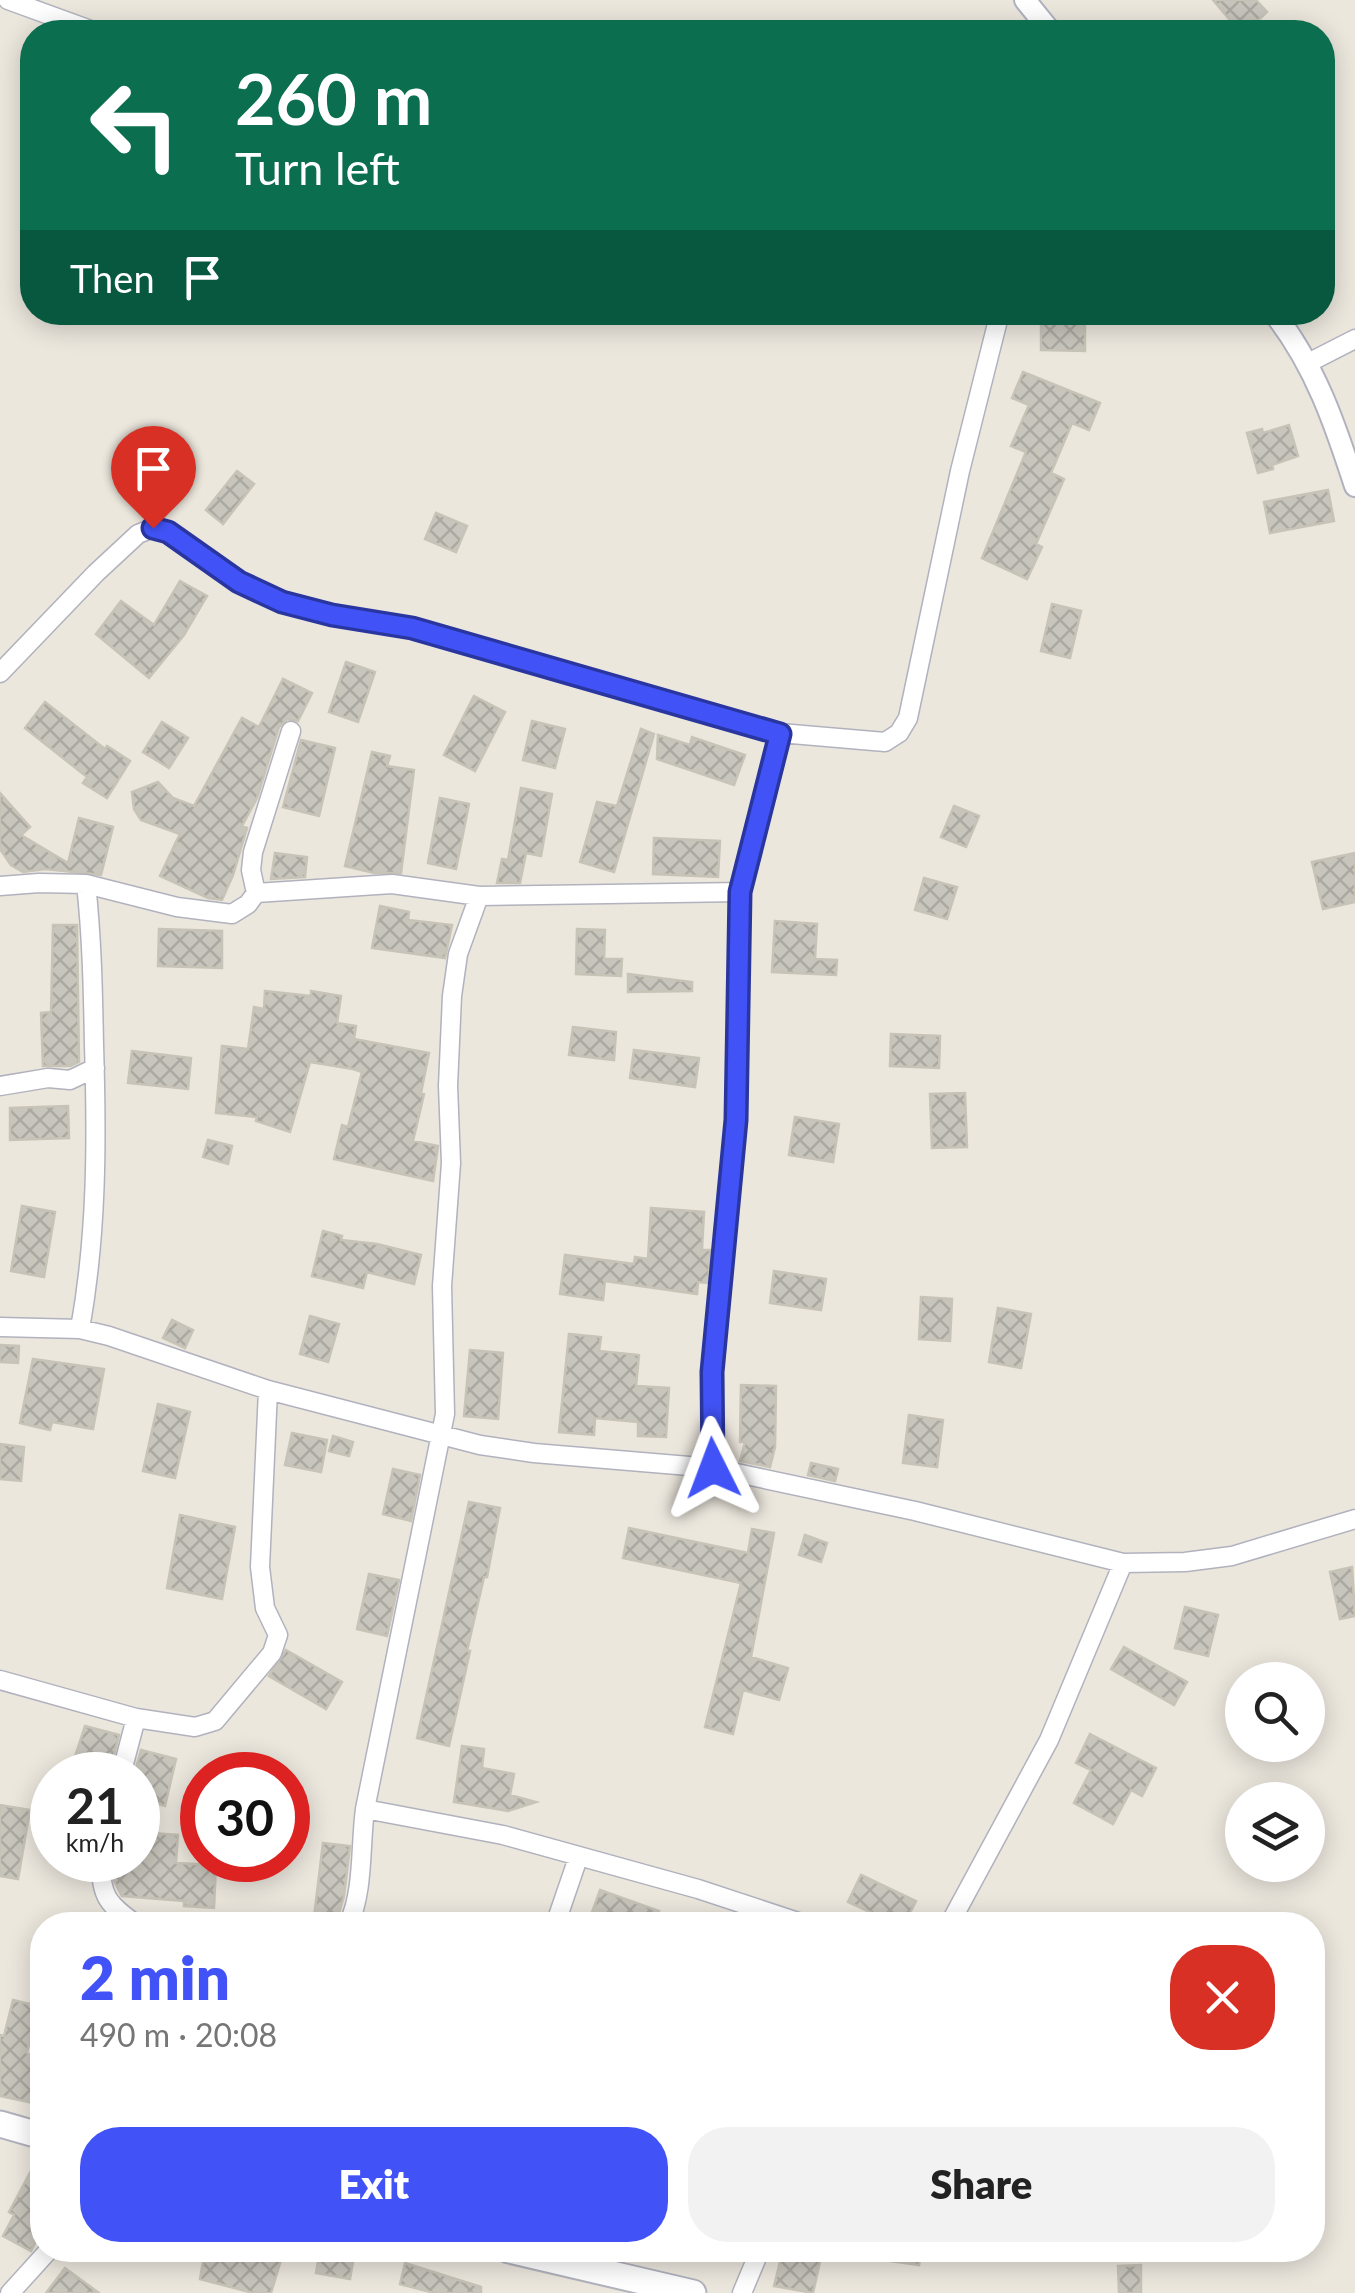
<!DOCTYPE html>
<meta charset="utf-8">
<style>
body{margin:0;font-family:Lato,sans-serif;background:#f2f2f2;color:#222;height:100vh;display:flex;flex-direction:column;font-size:38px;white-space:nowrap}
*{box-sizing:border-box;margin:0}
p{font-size:32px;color:#767676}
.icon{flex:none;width:55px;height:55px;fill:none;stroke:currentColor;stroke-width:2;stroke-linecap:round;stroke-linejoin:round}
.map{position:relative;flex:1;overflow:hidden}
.panel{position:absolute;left:30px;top:1912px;width:1295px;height:350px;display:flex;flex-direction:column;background:#fff;border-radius:40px;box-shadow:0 5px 25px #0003}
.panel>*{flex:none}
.banner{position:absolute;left:20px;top:20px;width:1315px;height:305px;border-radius:40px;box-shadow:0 5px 25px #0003;background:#0b6e4f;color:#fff;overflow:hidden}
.tools{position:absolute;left:1225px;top:1662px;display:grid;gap:20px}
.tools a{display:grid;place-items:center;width:100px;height:100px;border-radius:50%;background:#fff;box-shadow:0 5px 25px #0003;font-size:50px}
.speed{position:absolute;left:30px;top:1752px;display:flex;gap:20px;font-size:50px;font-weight:700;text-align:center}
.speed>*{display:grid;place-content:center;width:130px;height:130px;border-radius:50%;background:#fff;box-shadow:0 5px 25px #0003;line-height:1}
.speed small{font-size:25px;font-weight:400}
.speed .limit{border:15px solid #d22;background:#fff;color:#111}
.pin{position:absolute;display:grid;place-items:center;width:85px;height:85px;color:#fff;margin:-102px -42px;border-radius:50% 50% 50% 0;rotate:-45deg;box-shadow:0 0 10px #0007}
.pin .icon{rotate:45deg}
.me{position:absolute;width:110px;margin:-55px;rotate:357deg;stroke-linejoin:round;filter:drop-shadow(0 0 8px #0008)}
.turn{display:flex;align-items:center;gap:35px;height:210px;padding:0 50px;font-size:45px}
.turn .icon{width:130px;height:130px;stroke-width:2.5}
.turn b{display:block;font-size:70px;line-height:85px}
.then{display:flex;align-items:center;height:95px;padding:0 50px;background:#0003;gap:20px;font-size:38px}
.round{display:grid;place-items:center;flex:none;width:105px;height:105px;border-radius:40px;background:#f2f2f2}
.overview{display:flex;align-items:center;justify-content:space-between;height:170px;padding:0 50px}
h1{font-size:60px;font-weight:800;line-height:75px;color:#4153f6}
.primary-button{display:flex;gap:20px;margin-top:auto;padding:20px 50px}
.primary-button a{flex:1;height:115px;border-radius:40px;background:#4153f6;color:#fff;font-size:40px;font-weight:800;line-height:115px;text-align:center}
.primary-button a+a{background:#f2f2f2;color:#222}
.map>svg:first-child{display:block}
</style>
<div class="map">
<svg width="1355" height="2293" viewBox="0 0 1355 2293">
<defs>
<pattern id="building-cross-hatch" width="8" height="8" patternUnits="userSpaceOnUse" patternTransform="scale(2.5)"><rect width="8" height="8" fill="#c8c5bc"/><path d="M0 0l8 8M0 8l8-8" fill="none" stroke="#aca9a2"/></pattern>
</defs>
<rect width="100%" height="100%" fill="#ece7dd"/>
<path fill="url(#building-cross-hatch)" stroke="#c8c3b7" stroke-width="2.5" d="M 1213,0 L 1256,0 L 1267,12 L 1246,32 L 1240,32 Z
M 1041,312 L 1085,312 L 1085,351 L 1041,350 Z
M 1023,372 L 1100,403 L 1089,430 L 1072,423 L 1051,473 L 1064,479 L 1036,544 L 1042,547 L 1027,579 L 982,558 L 1026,452 L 1011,446 L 1029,405 L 1012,398 Z
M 1289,425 L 1298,456 L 1272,465 L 1273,469 L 1258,473 L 1247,433 L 1262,429 L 1263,433 Z
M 237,471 L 254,484 L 223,524 L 206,510 Z
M 1328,490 L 1334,521 L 1270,533 L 1264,502 Z
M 436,513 L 467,526 L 456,552 L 425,539 Z
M 180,581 L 207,596 L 184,635 L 149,678 L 96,634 L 121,601 L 154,625 Z
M 1052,604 L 1081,611 L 1070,658 L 1041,651 Z
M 346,662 L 375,672 L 358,722 L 329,712 Z
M 283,679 L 312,693 L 298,721 L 287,719 L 279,727 L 257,798 L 242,826 L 247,828 L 233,875 L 222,900 L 208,898 L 160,876 L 175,844 L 183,846 L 176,842 L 180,834 L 141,820 L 134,809 L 132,792 L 158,782 L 173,798 L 194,806 L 242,718 L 259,727 Z
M 474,696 L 505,712 L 475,771 L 444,755 Z
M 45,702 L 105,749 L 107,746 L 130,761 L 107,798 L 83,783 L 87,777 L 25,728 Z
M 532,721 L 565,729 L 555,768 L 523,760 Z
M 162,722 L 188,738 L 169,768 L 143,752 Z
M 641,729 L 654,734 L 614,872 L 580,862 L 597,802 L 617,806 Z
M 658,735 L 690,745 L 692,737 L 745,755 L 734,785 L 657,759 Z
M 301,740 L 335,748 L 319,816 L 283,807 Z
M 372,752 L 390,756 L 387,766 L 414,770 L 401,873 L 374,873 L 345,866 Z
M 521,788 L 552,794 L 541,856 L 526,853 L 520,883 L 497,883 L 502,859 L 508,860 Z
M 0,793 L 30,827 L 21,835 L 68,863 L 79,818 L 113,827 L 101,875 L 45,869 L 23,872 L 11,865 L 0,849 Z
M 440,798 L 469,804 L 456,869 L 428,863 Z
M 954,806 L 979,816 L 966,847 L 941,837 Z
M 654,838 L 720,841 L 718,877 L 653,874 Z
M 275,853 L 307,857 L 305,877 L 271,879 Z
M 1355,853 L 1355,902 L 1323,909 L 1312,862 Z
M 924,878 L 957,887 L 947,919 L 915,910 Z
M 380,906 L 409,912 L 408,920 L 452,925 L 445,958 L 372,948 Z
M 775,921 L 817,924 L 815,959 L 837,960 L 836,975 L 772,972 Z
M 53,925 L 77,925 L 79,1062 L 70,1066 L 43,1066 L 41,1013 L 51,1012 Z
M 159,929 L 222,931 L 222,968 L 158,966 Z
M 577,929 L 605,930 L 604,959 L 622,959 L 621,976 L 576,974 Z
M 628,974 L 692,982 L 692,991 L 628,992 Z
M 265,991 L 311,996 L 311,991 L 341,996 L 337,1023 L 356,1026 L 354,1039 L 429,1053 L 421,1093 L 424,1094 L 413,1141 L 438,1146 L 433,1181 L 334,1159 L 342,1125 L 348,1127 L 362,1072 L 353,1069 L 310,1062 L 290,1132 L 256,1121 L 257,1117 L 216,1113 L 222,1046 L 248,1049 L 254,1007 L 264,1009 Z
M 573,1027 L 616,1032 L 614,1060 L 569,1055 Z
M 891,1034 L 940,1036 L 939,1068 L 890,1066 Z
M 634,1050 L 699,1058 L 695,1087 L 630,1078 Z
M 132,1051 L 191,1058 L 188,1089 L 128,1083 Z
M 965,1093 L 967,1147 L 932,1148 L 930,1094 Z
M 68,1106 L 69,1138 L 10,1140 L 10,1108 Z
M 795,1117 L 839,1124 L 833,1162 L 789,1155 Z
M 208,1140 L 232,1146 L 228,1164 L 203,1157 Z
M 22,1206 L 55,1212 L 44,1277 L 11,1271 Z
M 651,1208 L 704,1212 L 702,1250 L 711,1250 L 708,1283 L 698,1282 L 697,1294 L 605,1281 L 603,1300 L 560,1294 L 565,1255 L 634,1264 L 635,1257 L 648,1259 Z
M 323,1231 L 342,1236 L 341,1240 L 377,1244 L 421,1255 L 414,1284 L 367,1272 L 363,1288 L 312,1276 Z
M 774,1271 L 826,1279 L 821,1310 L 770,1303 Z
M 921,1297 L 952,1299 L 950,1341 L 919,1339 Z
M 998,1308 L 1031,1314 L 1021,1368 L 989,1362 Z
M 310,1316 L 339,1324 L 328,1362 L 300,1354 Z
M 172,1320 L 193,1330 L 185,1348 L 163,1338 Z
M 569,1334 L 601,1337 L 599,1351 L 639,1355 L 636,1386 L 669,1388 L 666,1437 L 638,1436 L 638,1422 L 595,1418 L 594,1435 L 559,1432 Z
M 0,1345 L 19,1346 L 18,1363 L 0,1362 Z
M 470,1350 L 503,1353 L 498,1419 L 464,1416 Z
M 33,1359 L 104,1369 L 93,1429 L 52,1422 L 50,1430 L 20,1423 Z
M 741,1385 L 776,1386 L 775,1447 L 770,1467 L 740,1461 L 745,1442 L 740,1442 Z
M 158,1404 L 190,1412 L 175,1478 L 143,1471 Z
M 909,1415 L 943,1420 L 937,1467 L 903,1463 Z
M 292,1433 L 327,1440 L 321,1472 L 285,1465 Z
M 333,1436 L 353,1442 L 349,1456 L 329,1451 Z
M 0,1444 L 24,1447 L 21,1481 L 0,1479 Z
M 811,1463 L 838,1469 L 835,1481 L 808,1475 Z
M 393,1469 L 420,1475 L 411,1521 L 383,1514 Z
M 469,1502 L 500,1508 L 487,1577 L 484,1577 L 467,1651 L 470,1651 L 449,1746 L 417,1738 Z
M 180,1515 L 235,1527 L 222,1599 L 167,1588 Z
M 629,1528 L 748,1553 L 752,1529 L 774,1533 L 751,1657 L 788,1668 L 779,1700 L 743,1690 L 733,1734 L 705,1727 L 741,1583 L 623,1558 Z
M 805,1535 L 827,1543 L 821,1562 L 799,1555 Z
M 1352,1567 L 1355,1616 L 1340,1619 L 1330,1572 Z
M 369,1574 L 399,1580 L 387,1636 L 357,1629 Z
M 1185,1607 L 1218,1615 L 1208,1656 L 1175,1648 Z
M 1124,1647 L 1187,1682 L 1174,1705 L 1111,1669 Z
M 286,1650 L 342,1682 L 326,1709 L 269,1676 Z
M 85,1726 L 119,1735 L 109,1775 L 69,1775 Z
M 1090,1734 L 1156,1768 L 1142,1796 L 1131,1790 L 1113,1824 L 1074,1803 L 1091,1770 L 1076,1763 Z
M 462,1746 L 484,1749 L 482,1768 L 514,1774 L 510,1795 L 536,1802 L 508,1811 L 454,1802 Z
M 141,1750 L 176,1759 L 165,1806 L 138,1799 L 138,1775 L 134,1775 Z
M 0,1805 L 30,1810 L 18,1879 L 0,1876 Z
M 138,1832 L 178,1835 L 176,1863 L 216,1865 L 214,1908 L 184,1906 L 184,1901 L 122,1896 L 114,1881 L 115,1860 L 138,1860 Z
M 323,1843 L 350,1846 L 344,1896 L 337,1920 L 314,1917 Z
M 861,1875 L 916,1901 L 904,1925 L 897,1925 L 848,1902 Z
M 600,1890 L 659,1911 L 654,1925 L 610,1925 L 590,1918 Z
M 13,2000 L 38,2006 L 27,2053 L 42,2056 L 42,2105 L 0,2096 L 0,2035 L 4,2036 Z
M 41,2152 L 42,2230 L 31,2251 L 3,2236 L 14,2215 L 9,2212 Z
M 205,2250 L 284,2250 L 271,2293 L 253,2293 L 200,2279 Z
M 320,2250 L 355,2250 L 350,2279 L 316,2273 Z
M 783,2250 L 821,2257 L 813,2293 L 774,2286 Z
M 877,2250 L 922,2250 L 919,2265 L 876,2259 Z
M 405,2263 L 481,2287 L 481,2293 L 434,2293 L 400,2284 Z
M 1141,2265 L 1141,2293 L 1119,2293 L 1118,2266 Z
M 65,2268 L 99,2293 L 46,2293 Z"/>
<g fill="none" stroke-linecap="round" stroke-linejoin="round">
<defs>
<path id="minor" d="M 8,0 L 96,32
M 1308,363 L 1355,339
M 0,673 L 96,573 L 138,534 L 153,528 L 168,532 L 239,582 L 281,602 L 333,615 L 412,628 L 780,733 L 885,742 L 899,733 L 908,718 L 960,471 L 1000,312
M 0,886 L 39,883 L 86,884 L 177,907 L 232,914 L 248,904 L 256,893 L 392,884 L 479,896 L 741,892
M 256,893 L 251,870 L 253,852 L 291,731
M 0,1086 L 48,1078 L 70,1080 L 95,1068
M 0,1327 L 80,1329 L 109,1336 L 268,1390 L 480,1445 L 534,1453 L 713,1468 L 915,1511 L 1123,1563 L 1185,1562 L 1232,1556 L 1355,1519
M 80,1329 C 97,1234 97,1141 94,1045 C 93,992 92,938 86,884
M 713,1468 L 712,1371 L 736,1120 L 741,892 L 780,733
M 0,1680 L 136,1718 L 195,1727 L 215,1721 L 272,1653 L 278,1635 L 265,1608 L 260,1567 L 268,1390
M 121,1775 L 136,1718
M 365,1809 L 503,1835 L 698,1889 L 807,1925
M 101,1860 C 100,1897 108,1904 137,1925
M 348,1925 C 364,1892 360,1846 365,1809 L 445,1414 L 442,1286 L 451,1163 L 448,1086 L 452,996 L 458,954 L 479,896
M 555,1925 L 578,1858
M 949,1925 L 1049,1740 L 1123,1563
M 10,2293 L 49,2250
M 742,2293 L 760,2250"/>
<path id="tertiary" d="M 1025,0 L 1051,32
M 1273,312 C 1315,365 1335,424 1355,486"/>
<path id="secondary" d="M 0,2124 L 42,2136
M 509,2250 L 693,2293"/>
</defs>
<use href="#minor" stroke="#b1b2be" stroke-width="21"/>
<use href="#tertiary" stroke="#b1b2be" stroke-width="24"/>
<use href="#secondary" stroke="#b1b2be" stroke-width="29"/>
<use href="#minor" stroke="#fff" stroke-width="18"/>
<use href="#tertiary" stroke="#fff" stroke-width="20"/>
<use href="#secondary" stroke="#fff" stroke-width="25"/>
</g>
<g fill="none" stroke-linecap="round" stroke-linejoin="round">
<defs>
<path id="route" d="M 153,528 L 168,532 L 239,582 L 282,602 L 332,615 L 412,628 L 780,734 L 740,892 L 736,1120 L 712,1372 L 713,1468"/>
</defs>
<use href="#route" stroke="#2a36a0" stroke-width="25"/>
<use href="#route" stroke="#4153f6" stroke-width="18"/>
</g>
</svg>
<div class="tools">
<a><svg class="icon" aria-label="search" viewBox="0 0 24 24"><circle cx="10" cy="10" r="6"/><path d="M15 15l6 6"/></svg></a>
<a><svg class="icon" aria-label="layers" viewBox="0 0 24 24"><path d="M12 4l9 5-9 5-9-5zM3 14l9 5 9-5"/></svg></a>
</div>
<div class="speed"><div>21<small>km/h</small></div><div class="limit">30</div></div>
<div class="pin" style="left:153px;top:528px;background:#d93025"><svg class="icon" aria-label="arrive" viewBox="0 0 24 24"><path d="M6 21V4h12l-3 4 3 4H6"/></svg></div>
<svg class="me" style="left:713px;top:1468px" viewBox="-20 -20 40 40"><path d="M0-17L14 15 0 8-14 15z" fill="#4153f6" stroke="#fff" stroke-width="4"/></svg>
<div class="banner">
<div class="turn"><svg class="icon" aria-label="left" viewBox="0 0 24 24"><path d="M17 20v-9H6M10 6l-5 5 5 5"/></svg><div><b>260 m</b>Turn left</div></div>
<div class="then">Then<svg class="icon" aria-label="arrive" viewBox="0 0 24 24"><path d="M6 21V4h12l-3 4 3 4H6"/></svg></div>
</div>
<section class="panel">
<div class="overview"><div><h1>2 min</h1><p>490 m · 20:08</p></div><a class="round" style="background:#d93025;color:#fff"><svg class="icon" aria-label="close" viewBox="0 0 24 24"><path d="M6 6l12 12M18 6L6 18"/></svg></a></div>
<div class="primary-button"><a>Exit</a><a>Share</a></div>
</section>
</div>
